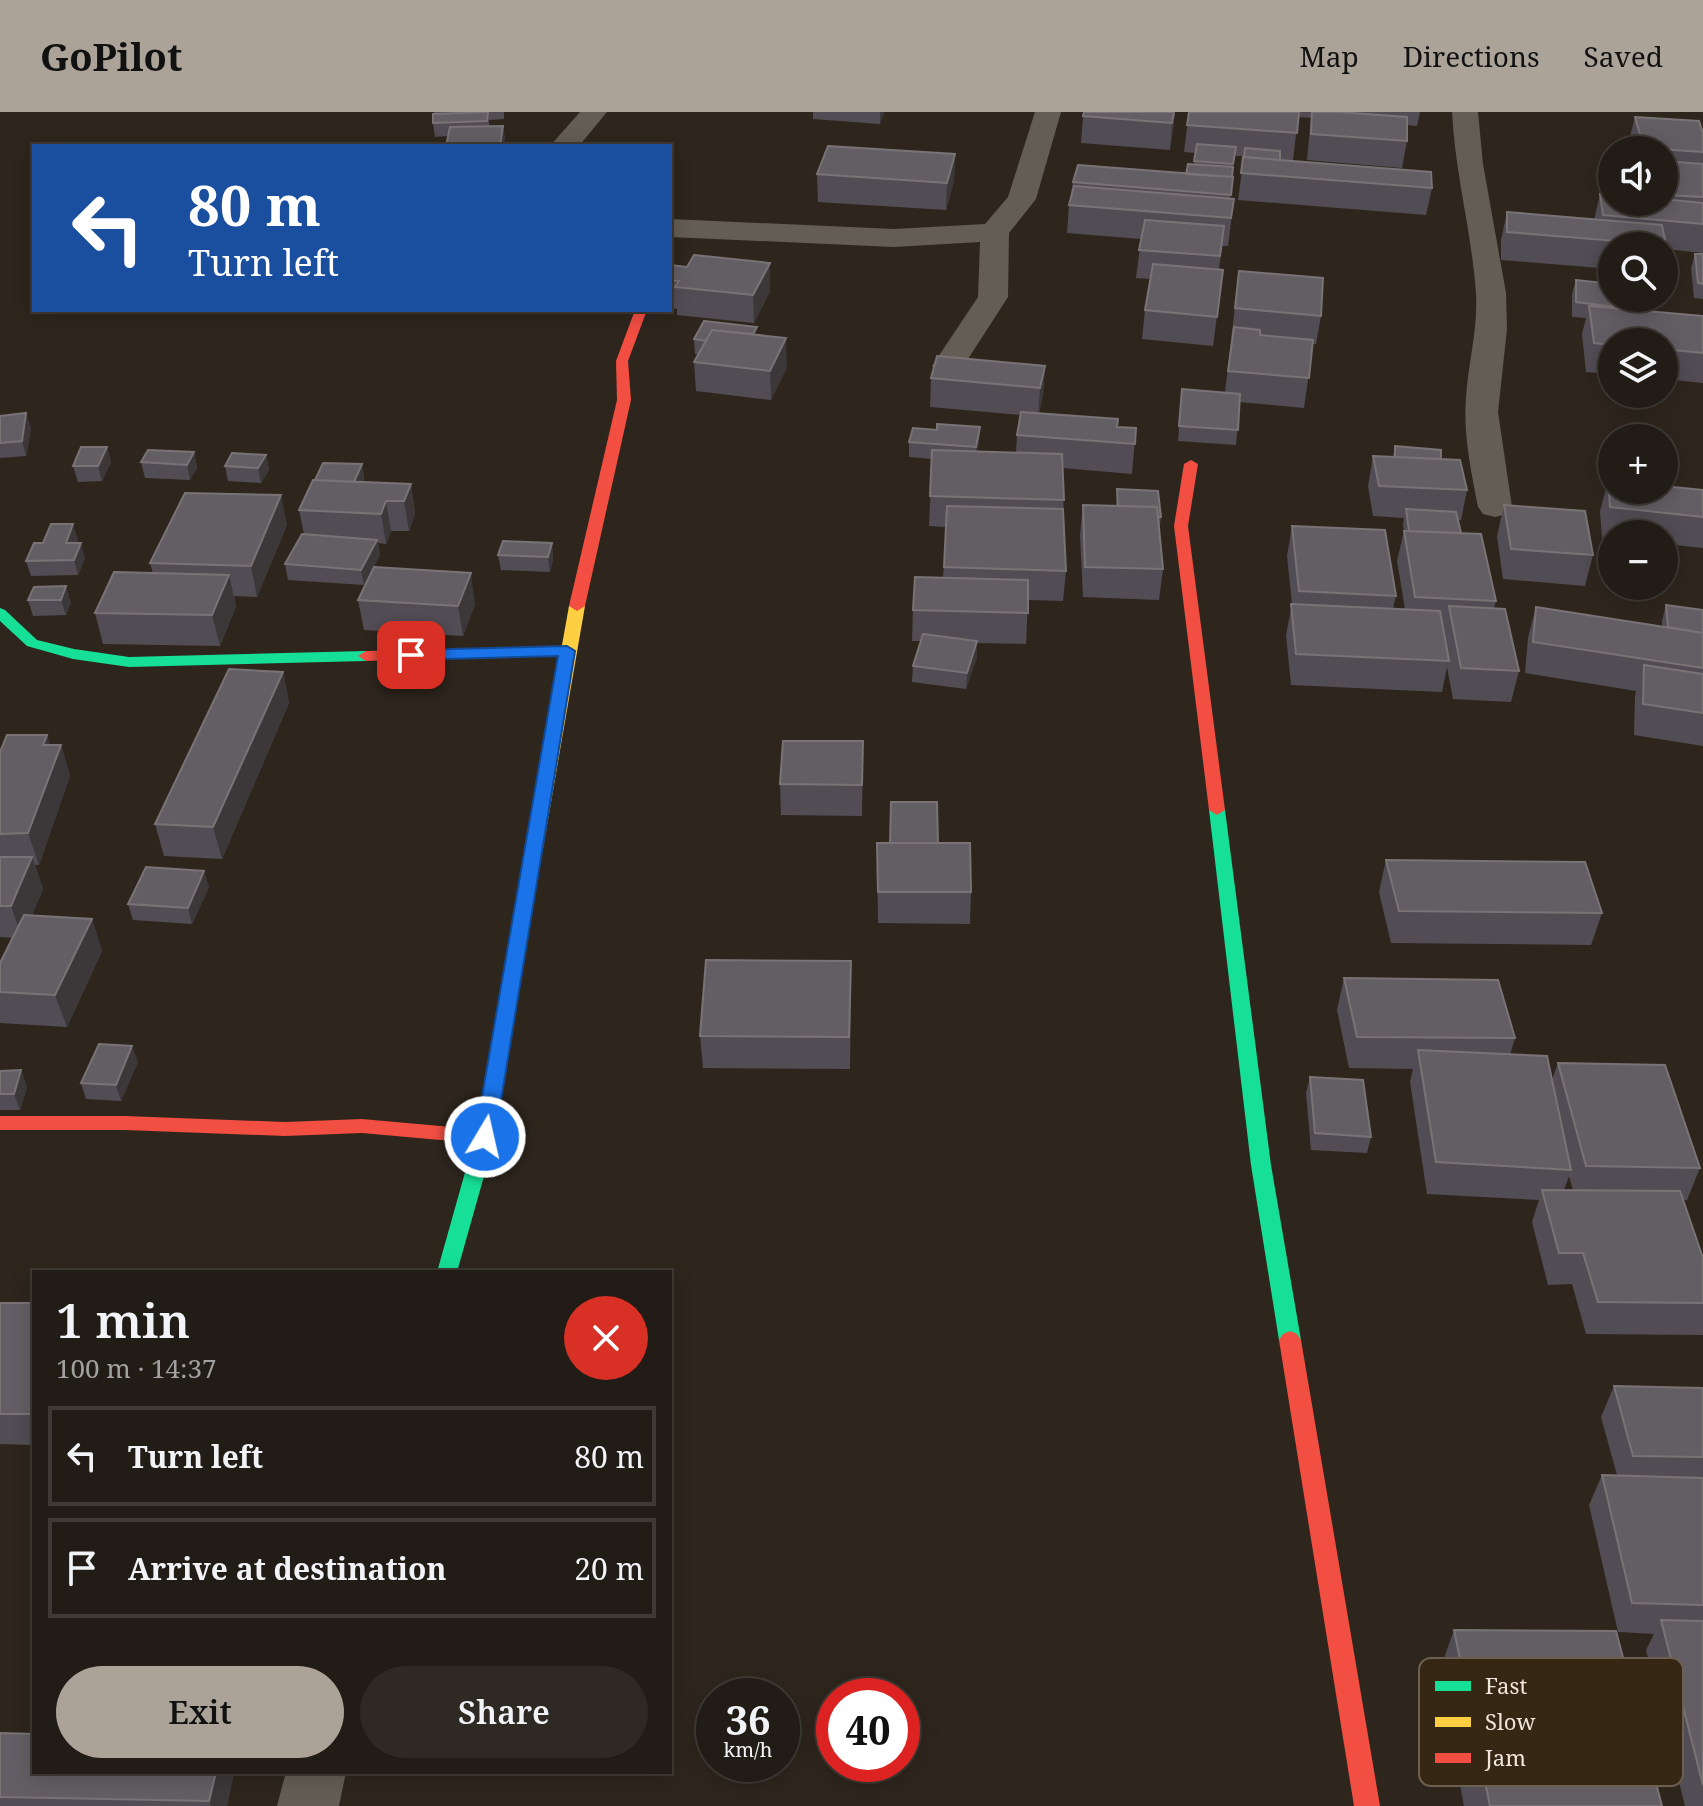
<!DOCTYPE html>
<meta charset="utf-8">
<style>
body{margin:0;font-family:"Noto Serif",serif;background:#2e2923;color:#f1f3f6;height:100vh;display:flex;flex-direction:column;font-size:30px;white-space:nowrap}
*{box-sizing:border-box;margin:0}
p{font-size:26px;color:#a2a1a1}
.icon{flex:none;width:44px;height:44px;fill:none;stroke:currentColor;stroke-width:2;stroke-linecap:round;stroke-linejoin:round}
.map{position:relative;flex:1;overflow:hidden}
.details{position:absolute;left:32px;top:1158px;width:640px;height:504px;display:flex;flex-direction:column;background:#221c16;border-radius:0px;box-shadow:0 4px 20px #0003,0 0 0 2px #3f3a35}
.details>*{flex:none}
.hud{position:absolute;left:32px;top:32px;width:640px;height:168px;border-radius:0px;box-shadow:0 4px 20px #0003,0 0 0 2px #3f3a35;background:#1a4fa0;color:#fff;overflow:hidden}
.controls{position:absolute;left:1598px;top:24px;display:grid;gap:16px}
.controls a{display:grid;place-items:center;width:80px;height:80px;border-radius:50%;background:#221c16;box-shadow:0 4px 20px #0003,0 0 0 2px #3f3a35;font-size:40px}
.speed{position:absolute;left:696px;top:1566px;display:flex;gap:16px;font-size:40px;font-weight:700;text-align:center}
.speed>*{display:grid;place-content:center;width:104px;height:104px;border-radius:50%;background:#221c16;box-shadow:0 4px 20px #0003,0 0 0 2px #3f3a35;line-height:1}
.speed small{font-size:20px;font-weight:400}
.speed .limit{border:12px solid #d22;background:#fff;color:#111}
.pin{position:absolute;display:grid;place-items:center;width:68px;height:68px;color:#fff;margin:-34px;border-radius:16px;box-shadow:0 4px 12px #0006}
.me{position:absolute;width:88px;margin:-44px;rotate:9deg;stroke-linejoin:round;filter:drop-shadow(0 0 6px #0008)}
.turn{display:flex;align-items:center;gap:28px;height:168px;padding:0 24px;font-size:36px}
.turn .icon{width:104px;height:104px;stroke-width:2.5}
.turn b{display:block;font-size:56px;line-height:68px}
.round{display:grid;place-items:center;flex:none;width:84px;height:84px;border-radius:42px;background:#2e2923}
.head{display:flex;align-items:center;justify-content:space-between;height:136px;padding:0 24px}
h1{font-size:48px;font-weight:600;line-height:60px}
.primary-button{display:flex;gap:16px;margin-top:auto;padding:16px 24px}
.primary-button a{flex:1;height:92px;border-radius:48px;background:#aca398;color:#111;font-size:32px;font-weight:600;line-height:92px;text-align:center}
.primary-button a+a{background:#2e2923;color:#f1f3f6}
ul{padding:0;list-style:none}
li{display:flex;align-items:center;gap:24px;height:100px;margin:0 16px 12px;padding:0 8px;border:4px solid #3f3a35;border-radius:0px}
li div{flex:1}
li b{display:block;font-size:30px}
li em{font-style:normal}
header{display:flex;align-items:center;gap:48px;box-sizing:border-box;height:112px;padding:0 40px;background:#aca398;color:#111}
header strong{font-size:38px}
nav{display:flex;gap:44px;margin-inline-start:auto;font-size:28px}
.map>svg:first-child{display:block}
</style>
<header>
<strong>GoPilot</strong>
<nav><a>Map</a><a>Directions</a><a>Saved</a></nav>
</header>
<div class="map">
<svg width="1703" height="1694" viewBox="0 0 1703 1694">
<rect width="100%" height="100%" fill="#2e261d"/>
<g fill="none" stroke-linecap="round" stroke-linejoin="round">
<path fill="#645d55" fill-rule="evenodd" d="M 580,0 L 607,0 L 579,34 L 550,34 Z
M 1035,0 L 1061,0 L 1036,87 L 1009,121 L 1008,185 L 959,261 L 948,264 L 937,261 L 932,254 L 978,185 L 980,130 L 894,135 L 670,125 L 670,107 L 894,117 L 985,112 L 1008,85 Z
M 1452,0 L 1478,0 L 1483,52 L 1506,181 L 1507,217 L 1498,300 L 1512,395 L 1507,402 L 1495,405 L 1483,402 L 1478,395 C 1471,359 1463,322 1466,286 C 1468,251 1478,218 1476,182 C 1472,121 1455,62 1452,0 Z
M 286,1660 L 346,1660 L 339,1694 L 277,1694 Z"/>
<path fill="#16e098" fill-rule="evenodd" d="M 0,496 L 5,498 L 37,528 L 74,537 L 129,545 L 366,539 L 374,544 L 366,549 L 129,555 L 73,547 L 27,534 L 0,509 Z
M 1217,693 L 1225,698 L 1271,1053 L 1301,1228 L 1297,1234 L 1290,1237 L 1283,1234 L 1279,1228 L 1251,1053 L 1209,698 Z
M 515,840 L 524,846 L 495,1025 L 457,1160 L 437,1160 L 475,1025 L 506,846 Z"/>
<path fill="#ffcf43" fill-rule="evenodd" d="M 577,489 L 585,494 L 524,846 L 515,852 L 506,846 L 569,494 Z"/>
<path fill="#f24e42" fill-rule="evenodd" d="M 635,198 L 647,198 L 628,249 L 631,288 L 585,494 L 577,499 L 569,494 L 617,288 L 616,249 Z
M 1191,348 L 1198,352 L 1188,414 L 1225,698 L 1217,703 L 1209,698 L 1174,414 L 1184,352 Z
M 567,534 L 572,536 L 575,539 L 572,542 L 366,549 L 358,544 L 366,539 Z
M 0,1004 L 125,1004 L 285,1010 L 362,1007 L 485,1018 L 492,1020 L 495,1025 L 492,1030 L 485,1032 L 362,1021 L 285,1024 L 125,1018 L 0,1018 Z
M 1290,1219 L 1297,1222 L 1301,1228 L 1380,1694 L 1354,1694 L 1279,1228 L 1283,1222 Z"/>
</g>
<path fill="#524d55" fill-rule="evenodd" d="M 434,0 L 504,0 L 504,7 L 489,8 L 489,14 L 503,14 L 505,28 L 448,24 L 435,25 L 433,11 Z
M 813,0 L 884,0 L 880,12 L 813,7 Z
M 1175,0 L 1170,38 L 1081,31 L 1083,4 Z
M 1189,0 L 1420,0 L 1417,14 L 1407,13 L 1407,29 L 1402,56 L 1307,48 L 1311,6 L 1298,5 L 1293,48 L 1280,48 L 1432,76 L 1426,103 L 1238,88 L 1244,44 L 1234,44 L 1230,87 L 1234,87 L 1228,134 L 1222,134 L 1219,157 L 1223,158 L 1213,234 L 1142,227 L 1145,198 L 1151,167 L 1136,166 L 1141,127 L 1067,121 L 1069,93 L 1073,70 L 1186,62 L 1194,52 L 1196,41 L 1184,40 Z
M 1635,5 L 1703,21 L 1703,141 L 1665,137 L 1664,140 L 1664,134 L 1612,134 L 1612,157 L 1501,148 L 1501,128 L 1507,100 L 1594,108 L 1600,82 L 1664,90 L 1664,38 L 1630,38 L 1628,32 Z
M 955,42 L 954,69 L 946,98 L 818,90 L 817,62 Z
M 1695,142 L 1703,142 L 1703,187 L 1694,186 L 1691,156 Z
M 670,155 L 770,179 L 754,211 L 677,203 L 677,197 L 670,196 Z
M 1239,159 L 1321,204 L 1316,232 L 1313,232 L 1304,296 L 1240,290 L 1236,333 L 1178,329 L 1182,277 L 1225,281 Z
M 1576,168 L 1615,186 L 1615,196 L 1703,204 L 1703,271 L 1664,267 L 1664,230 L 1612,230 L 1612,262 L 1586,260 L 1582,222 L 1586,206 L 1572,205 L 1572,182 Z
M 757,223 L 787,255 L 771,288 L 696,279 L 694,250 L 698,243 L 695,242 L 694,227 Z
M 1045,254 L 1043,283 L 1039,301 L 1117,315 L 1136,316 L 1132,362 L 1062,356 L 1066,459 L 1063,489 L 1028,488 L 1026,532 L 977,531 L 977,545 L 966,577 L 912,570 L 913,554 L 921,529 L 912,529 L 913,498 L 943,466 L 946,415 L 929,414 L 932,347 L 909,345 L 909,330 L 980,315 L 977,340 L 1016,340 L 1017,323 L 1021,303 L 930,295 L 931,266 Z
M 0,304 L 31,316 L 26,344 L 0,346 Z
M 1395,334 L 1441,347 L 1467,378 L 1461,408 L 1458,408 L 1461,421 L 1496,489 L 1494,496 L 1519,559 L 1511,590 L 1453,587 L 1447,555 L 1442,580 L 1291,573 L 1286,523 L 1292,492 L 1287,444 L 1292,414 L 1396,484 L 1393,497 L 1405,497 L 1397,449 L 1404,419 L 1403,413 L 1404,406 L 1373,404 L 1368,374 L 1373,344 L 1393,345 Z
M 107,335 L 111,350 L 102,369 L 78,370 L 73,354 Z
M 194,340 L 197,356 L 190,368 L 145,366 L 141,350 Z
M 266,343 L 269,358 L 261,371 L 228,369 L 225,354 Z
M 362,352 L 364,367 L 363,370 L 411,372 L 415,402 L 409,419 L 391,419 L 386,432 L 378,431 L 380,443 L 364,473 L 288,468 L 285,452 L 304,422 L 299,398 L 315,368 Z
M 1608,369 L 1703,378 L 1703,436 L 1664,432 L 1664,422 L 1612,422 L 1612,427 L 1602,426 L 1600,399 Z
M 1117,377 L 1161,405 L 1159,418 L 1163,457 L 1159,488 L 1083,485 L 1080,423 L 1083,393 L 1116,394 Z
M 1504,393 L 1593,443 L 1585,474 L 1503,467 L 1497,424 Z
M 287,413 L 257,485 L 234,484 L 236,494 L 220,534 L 103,532 L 95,501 L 153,461 L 150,451 Z
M 78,428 L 76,431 L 85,446 L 78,463 L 31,464 L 26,449 L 43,431 Z
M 552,431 L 553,447 L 550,460 L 501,458 L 498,443 Z
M 34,475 L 71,490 L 66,503 L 33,504 L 28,488 Z
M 358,488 L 475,492 L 463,524 L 364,518 Z
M 1666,493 L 1703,498 L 1703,634 L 1634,623 L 1635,584 L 1636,579 L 1525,561 L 1528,526 L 1536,495 L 1662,514 L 1662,509 Z
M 283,560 L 289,591 L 222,747 L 164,744 L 155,712 Z
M 47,623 L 50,633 L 61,633 L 70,664 L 39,753 L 35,753 L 43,777 L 32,803 L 92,807 L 102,839 L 67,915 L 0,911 L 0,851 L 13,826 L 0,825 L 0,640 Z
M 863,629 L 862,704 L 781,703 L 780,672 Z
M 877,731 L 938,731 L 971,780 L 970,812 L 878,811 Z
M 1386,748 L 1602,801 L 1591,833 L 1391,831 L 1379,780 Z
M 209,775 L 192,812 L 133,808 L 128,792 Z
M 1344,866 L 1515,926 L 1510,943 L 1552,968 L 1558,951 L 1700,1056 L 1687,1088 L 1683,1088 L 1703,1146 L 1703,1223 L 1586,1222 L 1572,1172 L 1548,1173 L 1532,1110 L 1539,1088 L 1427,1082 L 1410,970 L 1413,957 L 1349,956 L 1337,898 ZM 1569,1064 L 1573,1078 L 1564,1078 Z
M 851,881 L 850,957 L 703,956 L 700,924 Z
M 138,950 L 121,989 L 86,987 L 81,971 Z
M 21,958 L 27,975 L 20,998 L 0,998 L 0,959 Z
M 1310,965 L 1371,1025 L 1367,1041 L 1311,1038 L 1306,981 Z
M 0,1191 L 34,1191 L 34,1333 L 0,1332 Z
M 1614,1274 L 1703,1276 L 1703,1694 L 1685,1694 L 1646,1538 L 1654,1522 L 1618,1520 L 1589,1393 L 1602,1363 L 1617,1363 L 1601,1305 Z
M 1454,1518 L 1662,1694 L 1464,1694 L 1439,1560 Z
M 0,1621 L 234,1660 L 227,1694 L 0,1694 Z"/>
<path fill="#3c3739" d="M 880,0 L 884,0 L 880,12 Z
M 1174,0 L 1174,15 L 1170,38 L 1172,11 Z
M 503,14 L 505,28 L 504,34 L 500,34 Z
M 955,42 L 954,69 L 946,98 L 947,71 Z
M 770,151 L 770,179 L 754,211 L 753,183 Z
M 786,226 L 787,255 L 771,288 L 770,259 Z
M 1045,254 L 1043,283 L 1038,305 L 1040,276 Z
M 26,301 L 31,316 L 26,344 L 22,329 Z
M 980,315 L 979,330 L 975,350 L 976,335 Z
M 107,335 L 111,350 L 102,369 L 98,354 Z
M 194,340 L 197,356 L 190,368 L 187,353 Z
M 266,343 L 269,358 L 261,371 L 258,356 Z
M 362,352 L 364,367 L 353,394 L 350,379 Z
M 411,372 L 415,402 L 409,419 L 404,389 Z
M 281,383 L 287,413 L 257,485 L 251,454 Z
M 386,389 L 391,419 L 386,432 L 381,402 Z
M 73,412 L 78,428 L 70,446 L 66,431 Z
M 377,428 L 380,443 L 364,473 L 361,458 Z
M 81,431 L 85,446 L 78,463 L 74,448 Z
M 552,431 L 553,447 L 550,460 L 548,445 Z
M 471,461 L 475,492 L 463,524 L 458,494 Z
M 229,463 L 236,494 L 220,534 L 212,503 Z
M 66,474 L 71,490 L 66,503 L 61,488 Z
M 977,529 L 977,545 L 966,577 L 967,561 Z
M 283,560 L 289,591 L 222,747 L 213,715 Z
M 47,623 L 55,648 L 61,633 L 70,664 L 39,753 L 28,721 L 43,633 Z
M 32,745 L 43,777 L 22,826 L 11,794 Z
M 204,759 L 209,775 L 192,812 L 188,796 Z
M 92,807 L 102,839 L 67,915 L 55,883 Z
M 132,934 L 138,950 L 121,989 L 116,973 Z
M 21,958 L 27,975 L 20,998 L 14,982 Z
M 216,1660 L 234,1660 L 227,1694 L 211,1694 L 209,1689 Z"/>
<path fill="#635e63" stroke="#797376" stroke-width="2" d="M 488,0 L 487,9 L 433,11 L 433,2 Z
M 1084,0 L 1174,0 L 1172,11 L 1083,4 Z
M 1189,0 L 1299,0 L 1297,21 L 1187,13 Z
M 1312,0 L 1338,0 L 1407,5 L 1407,29 L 1311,22 Z
M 1635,5 L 1699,9 L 1703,21 L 1703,40 L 1644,36 Z
M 503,14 L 500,34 L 446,34 L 450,15 Z
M 1197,32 L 1236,35 L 1233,52 L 1194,49 Z
M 828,34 L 955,42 L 947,71 L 817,62 Z
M 1245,36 L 1280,39 L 1280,48 L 1244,45 Z
M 1243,45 L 1431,60 L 1432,76 L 1241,61 Z
M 1664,49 L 1703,52 L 1703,85 L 1664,83 Z
M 1188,52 L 1233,55 L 1232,65 L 1186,62 Z
M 1078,53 L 1233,65 L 1231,83 L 1073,70 Z
M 1074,74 L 1234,87 L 1231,106 L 1069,93 Z
M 1600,82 L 1612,83 L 1612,90 L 1664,90 L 1664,87 L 1703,91 L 1703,112 L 1603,103 Z
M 1507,100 L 1662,113 L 1666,133 L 1507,120 Z
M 1145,108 L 1224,114 L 1220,144 L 1139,138 Z
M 1695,142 L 1703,142 L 1703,172 L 1698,171 Z
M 694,143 L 770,151 L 753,183 L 675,175 L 679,169 L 670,168 L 671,153 L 687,155 Z
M 1153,152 L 1223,158 L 1217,205 L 1145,198 Z
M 1239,159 L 1323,166 L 1321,204 L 1235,196 Z
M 1576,168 L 1612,172 L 1612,186 L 1615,186 L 1616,195 L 1576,190 Z
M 1589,194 L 1703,204 L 1703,241 L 1664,237 L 1664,230 L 1612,230 L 1612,233 L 1594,231 Z
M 704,209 L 757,215 L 753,222 L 712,218 L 706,229 L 694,227 Z
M 1234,215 L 1260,218 L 1260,223 L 1313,228 L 1309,266 L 1228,259 Z
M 712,218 L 786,226 L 770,259 L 694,250 Z
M 937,244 L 1045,254 L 1040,276 L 931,266 Z
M 1182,277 L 1240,282 L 1238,318 L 1179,314 Z
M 1021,300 L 1118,307 L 1117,315 L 1136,316 L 1135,332 L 1017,323 Z
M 26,301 L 22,329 L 0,331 L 0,304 Z
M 937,312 L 980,315 L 976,335 L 909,330 L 913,316 L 937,318 Z
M 1395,334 L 1441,338 L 1441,347 L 1395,345 Z
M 81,335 L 107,335 L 98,354 L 73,354 Z
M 148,338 L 194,340 L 187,353 L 141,350 Z
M 932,338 L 1062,342 L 1064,388 L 930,384 Z
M 232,341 L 266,343 L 258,356 L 225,354 Z
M 1373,344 L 1460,348 L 1467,378 L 1379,374 Z
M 323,351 L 362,352 L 354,370 L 315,368 Z
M 313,368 L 411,372 L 404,389 L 386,389 L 381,402 L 299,398 Z
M 1608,369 L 1612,369 L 1612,378 L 1664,378 L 1664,374 L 1703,378 L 1703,405 L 1610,395 Z
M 1117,377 L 1158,379 L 1161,405 L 1158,405 L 1157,395 L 1118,394 Z
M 185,381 L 281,383 L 251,454 L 150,451 Z
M 1083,393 L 1157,395 L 1163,457 L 1085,455 Z
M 1504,393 L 1585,399 L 1593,443 L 1511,437 Z
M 947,394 L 1063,397 L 1066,459 L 944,455 Z
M 1406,397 L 1456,400 L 1461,421 L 1409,419 Z
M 51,412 L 73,412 L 66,431 L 81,431 L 74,448 L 26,449 L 34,431 L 43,431 Z
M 1292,414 L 1385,418 L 1396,484 L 1299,479 Z
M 1404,419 L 1481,422 L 1496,489 L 1415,485 Z
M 302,422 L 377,428 L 361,458 L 285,452 Z
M 503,429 L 552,431 L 548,445 L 498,443 Z
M 374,455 L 471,461 L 458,494 L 358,488 Z
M 114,460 L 229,463 L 212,503 L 95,501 Z
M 915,465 L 1028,468 L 1028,501 L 913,498 Z
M 66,474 L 61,488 L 28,488 L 34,475 Z
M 1291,492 L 1440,499 L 1449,549 L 1296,542 Z
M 1666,493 L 1703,498 L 1703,521 L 1668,515 Z
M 1449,494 L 1505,497 L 1519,559 L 1461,556 Z
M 1536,495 L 1703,521 L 1703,556 L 1533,530 Z
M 923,522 L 977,529 L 967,561 L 913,554 Z
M 1644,553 L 1703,562 L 1703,601 L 1643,592 Z
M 229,557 L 283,560 L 213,715 L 155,712 Z
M 7,623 L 47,623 L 43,633 L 61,633 L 28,721 L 0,722 L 0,640 Z
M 783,629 L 863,629 L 862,673 L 780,672 Z
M 891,690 L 937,690 L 938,731 L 890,731 Z
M 877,731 L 970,731 L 971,780 L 878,780 Z
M 0,745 L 32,745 L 11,794 L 0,794 Z
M 1386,748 L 1585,750 L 1602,801 L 1399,799 Z
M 146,755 L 204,759 L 188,796 L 128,792 Z
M 24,803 L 92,807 L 55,883 L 0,880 L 0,851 Z
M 706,848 L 851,849 L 849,925 L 700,924 Z
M 1344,866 L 1498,868 L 1515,926 L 1357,925 Z
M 99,932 L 132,934 L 116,973 L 81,971 Z
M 1418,938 L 1547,944 L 1571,1058 L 1436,1050 Z
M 1558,951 L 1665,953 L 1700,1056 L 1586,1054 Z
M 21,958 L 14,982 L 0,982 L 0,959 Z
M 1310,965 L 1363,968 L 1371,1025 L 1315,1021 Z
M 1542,1078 L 1680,1079 L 1703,1146 L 1703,1191 L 1598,1190 L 1583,1141 L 1559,1141 Z
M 0,1191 L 34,1191 L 34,1302 L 0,1302 Z
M 1614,1274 L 1703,1276 L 1703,1345 L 1633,1344 Z
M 1602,1363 L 1703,1366 L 1703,1493 L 1632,1491 Z
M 1661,1508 L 1703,1509 L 1703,1673 Z
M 1454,1518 L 1616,1519 L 1662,1694 L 1490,1694 Z
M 0,1621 L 34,1622 L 34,1660 L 216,1660 L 209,1689 L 0,1685 Z"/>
<path fill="#1a73e8" stroke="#114b97" stroke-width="2" d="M 567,534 L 575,539 L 495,1025 L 492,1030 L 478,1030 L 475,1025 L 558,544 L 411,548 L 403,543 L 411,538 Z"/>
<rect x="1419" y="1546" width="264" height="128" rx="12" fill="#362715" stroke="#6e6050" stroke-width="2"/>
<rect x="1435" y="1569" width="36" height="10" fill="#16e098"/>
<rect x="1435" y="1605" width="36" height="10" fill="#ffcf43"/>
<rect x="1435" y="1641" width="36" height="10" fill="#f24e42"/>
<g font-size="22" fill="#f0e6db">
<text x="1485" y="1582">Fast</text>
<text x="1485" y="1618">Slow</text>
<text x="1485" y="1654">Jam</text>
</g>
</svg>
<div class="controls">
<a><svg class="icon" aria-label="sound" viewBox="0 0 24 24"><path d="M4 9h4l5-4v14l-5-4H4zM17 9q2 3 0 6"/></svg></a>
<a><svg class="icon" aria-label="search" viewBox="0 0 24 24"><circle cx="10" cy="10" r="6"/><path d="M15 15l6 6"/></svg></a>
<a><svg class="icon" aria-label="layers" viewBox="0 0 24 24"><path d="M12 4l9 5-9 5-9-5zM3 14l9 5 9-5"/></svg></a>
<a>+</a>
<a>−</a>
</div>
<div class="speed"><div>36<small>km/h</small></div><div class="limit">40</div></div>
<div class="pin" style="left:411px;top:543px;background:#d93025"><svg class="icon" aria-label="arrive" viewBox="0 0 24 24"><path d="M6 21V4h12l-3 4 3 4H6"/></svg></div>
<svg class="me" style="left:485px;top:1025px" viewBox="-20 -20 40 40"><circle r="17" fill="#1a73e8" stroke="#fff" stroke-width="3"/><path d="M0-11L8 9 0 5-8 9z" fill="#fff"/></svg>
<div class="hud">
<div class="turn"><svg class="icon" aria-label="left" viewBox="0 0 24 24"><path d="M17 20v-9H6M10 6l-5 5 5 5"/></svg><div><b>80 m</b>Turn left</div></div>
</div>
<section class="details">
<div class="head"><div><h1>1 min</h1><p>100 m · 14:37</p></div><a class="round" style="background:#d93025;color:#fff"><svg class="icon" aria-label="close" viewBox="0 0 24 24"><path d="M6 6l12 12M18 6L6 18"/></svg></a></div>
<ul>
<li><svg class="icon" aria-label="left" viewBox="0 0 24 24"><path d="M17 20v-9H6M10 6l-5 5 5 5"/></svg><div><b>Turn left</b></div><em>80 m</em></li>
<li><svg class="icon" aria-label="arrive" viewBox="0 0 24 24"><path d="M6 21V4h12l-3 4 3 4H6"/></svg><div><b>Arrive at destination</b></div><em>20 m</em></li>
</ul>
<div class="primary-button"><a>Exit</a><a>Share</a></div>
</section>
</div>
